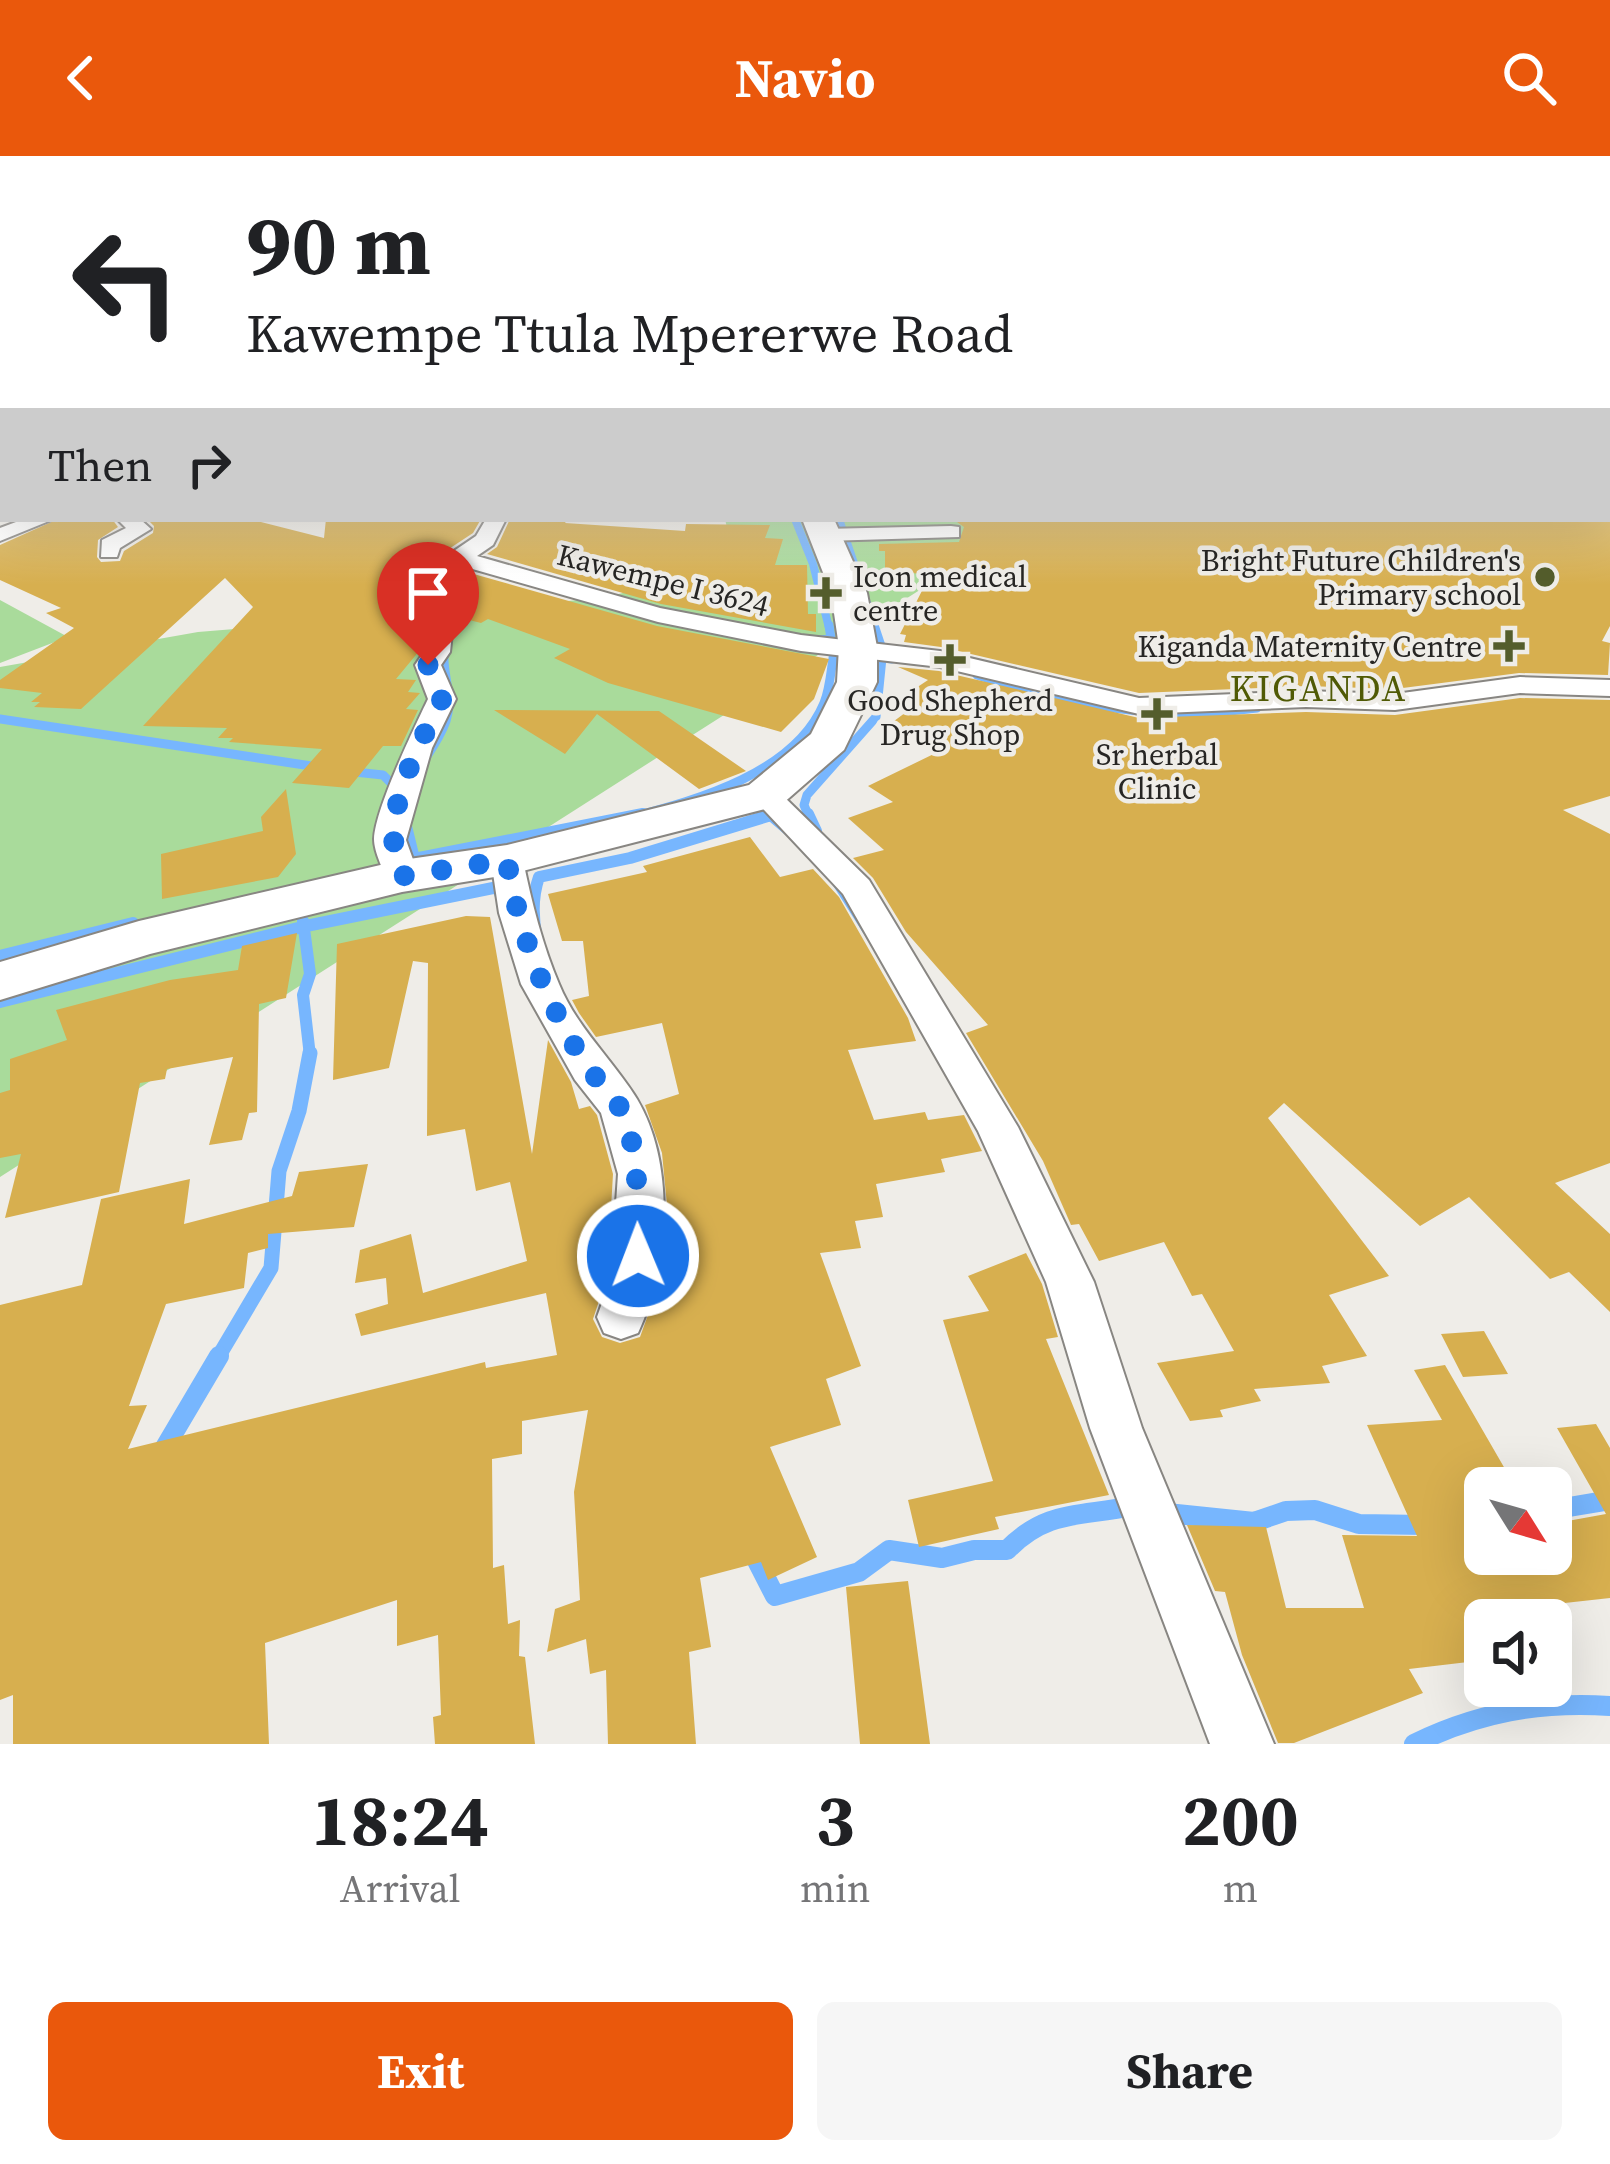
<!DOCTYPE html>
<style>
body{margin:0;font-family:"Source Serif 4",serif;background:#f6f6f6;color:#202124;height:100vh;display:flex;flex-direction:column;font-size:45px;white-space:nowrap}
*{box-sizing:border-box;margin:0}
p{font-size:39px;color:#757577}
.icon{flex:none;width:66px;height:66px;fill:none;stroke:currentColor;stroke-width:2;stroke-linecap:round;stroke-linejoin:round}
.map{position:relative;height:1588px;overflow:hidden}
.sheet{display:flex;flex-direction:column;background:#fff;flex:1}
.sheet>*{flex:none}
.banner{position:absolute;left:0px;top:0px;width:1611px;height:366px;box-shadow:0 12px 48px #0002;background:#fff;color:#202124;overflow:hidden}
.needle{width:78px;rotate:127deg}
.buttons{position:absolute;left:1464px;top:1311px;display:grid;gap:24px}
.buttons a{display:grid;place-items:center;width:108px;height:108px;border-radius:18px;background:#fff;box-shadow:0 12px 48px #0002;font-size:60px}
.pin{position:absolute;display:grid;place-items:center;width:102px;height:102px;color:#fff;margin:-123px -51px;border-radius:50% 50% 50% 0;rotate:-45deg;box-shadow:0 0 12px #0007}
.pin .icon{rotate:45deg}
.me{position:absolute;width:132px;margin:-66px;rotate:359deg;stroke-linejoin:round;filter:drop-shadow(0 0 9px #0008)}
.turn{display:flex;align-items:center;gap:42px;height:252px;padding:0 48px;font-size:54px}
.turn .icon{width:156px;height:156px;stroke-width:2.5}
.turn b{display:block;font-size:84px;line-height:102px}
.then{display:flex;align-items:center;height:114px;padding:0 48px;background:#0003;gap:24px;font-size:45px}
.eta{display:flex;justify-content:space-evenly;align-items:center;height:204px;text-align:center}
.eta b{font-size:72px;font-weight:700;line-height:84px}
.cta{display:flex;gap:24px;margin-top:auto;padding:24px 48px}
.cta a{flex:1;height:138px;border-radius:18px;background:#ea580c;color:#fff;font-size:48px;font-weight:700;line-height:138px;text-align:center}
.cta a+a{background:#f6f6f6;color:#202124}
header{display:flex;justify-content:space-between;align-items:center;height:156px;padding:0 48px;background:#ea580c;color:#fff;font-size:54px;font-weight:700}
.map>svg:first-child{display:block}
</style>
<header><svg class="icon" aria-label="back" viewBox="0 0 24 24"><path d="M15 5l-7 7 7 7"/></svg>Navio<svg class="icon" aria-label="search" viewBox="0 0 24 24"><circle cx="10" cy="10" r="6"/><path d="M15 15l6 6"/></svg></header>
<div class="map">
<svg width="1610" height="1588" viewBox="0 0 1610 1588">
<rect width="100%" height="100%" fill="#efede8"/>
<path fill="#a9db9b" d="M 725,363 L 1031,363 L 0,1021 L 0,511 L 198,476 L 603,442 L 694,419 L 731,390 Z
M 0,444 L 68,481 L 0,507 Z"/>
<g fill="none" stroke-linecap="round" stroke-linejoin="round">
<path stroke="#77b6fe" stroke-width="8" d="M 795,363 L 813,408 L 829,472
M 839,363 L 859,422
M 867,447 L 875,472
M 452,472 L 415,446 L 430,424 L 463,407 L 707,472"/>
<path stroke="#77b6fe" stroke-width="9" d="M 874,469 L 882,493 L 891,494
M 819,484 L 831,483 L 829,469
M 977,519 C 1074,551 1155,565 1257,552
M 0,563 L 318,611
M 345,615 L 383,619 L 394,630 L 391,639
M 403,661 C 403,622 434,599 446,565 C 457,531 431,504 453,473 L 448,469
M 632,661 C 697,644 795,617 824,547 C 831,530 831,509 835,491 L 695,469
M 766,661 L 773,661
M 809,661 L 804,649 L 807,639 L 876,561 L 882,502 L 892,503"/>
<path stroke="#77b6fe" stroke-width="12" d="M 403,658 L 414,703 L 643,658
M 808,658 L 816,675
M 303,765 L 310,818 L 303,839 L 310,900
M 0,800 L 133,767
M 0,846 L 306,770 L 498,731 L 501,740
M 590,900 C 560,851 519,778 539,721 L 630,702 L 771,659 L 824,704 L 948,900"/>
<path stroke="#77b6fe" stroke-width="15" d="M 588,897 C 608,928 646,960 648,1000 C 648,1031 634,1062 645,1092 C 659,1131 685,1162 691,1203
M 946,897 L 989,965 L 1087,1203
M 217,1203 L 271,1112 L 279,1015 L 299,955 L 310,897"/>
<path stroke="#77b6fe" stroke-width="20" d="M 692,1200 L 683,1222 L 701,1322 L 729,1350 L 775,1440 L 859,1416 L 889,1394 L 942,1402 L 974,1394 L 1007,1394 C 1047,1353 1081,1361 1132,1350 L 1086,1200
M 164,1293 L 219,1200
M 1551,1354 L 1610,1344
M 1167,1357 L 1254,1366 L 1286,1355 L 1315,1354 L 1359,1368 L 1424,1369
M 1414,1588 C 1477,1557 1540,1545 1610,1550"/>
</g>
<path fill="#d7af4f" d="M 58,363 L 112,363 L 118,371 L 98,384 L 97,401 L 101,406 L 120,405 L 124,395 L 153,377 L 154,370 L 147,363 L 249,363 L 324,382 L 326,363 L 481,363 L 473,377 L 414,416 L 396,444 L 423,471 L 420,494 L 396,523 L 416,524 L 408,536 L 420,537 L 406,553 L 418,554 L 401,590 L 383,590 L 349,632 L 292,627 L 322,593 L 229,586 L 233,582 L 218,582 L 227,572 L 143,570 L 253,451 L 225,422 L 81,553 L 34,551 L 40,546 L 31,546 L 42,537 L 0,532 L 0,524 L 74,472 L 46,457 L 61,452 L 0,424 L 0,389 Z
M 510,363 L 568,363 L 565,367 L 685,375 L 686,368 L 770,369 L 765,382 L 783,383 L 775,409 L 807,409 L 808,458 L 816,458 L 816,476 L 661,448 L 487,398 L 497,391 Z
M 1023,363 L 1610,363 L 1610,470 L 1602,485 L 1610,487 L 1608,519 L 1519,517 L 1395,533 L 1306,530 L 1139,537 L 941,491 L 904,486 L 906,479 L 900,478 L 930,419 L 885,414 L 885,395 L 879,395 L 879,388 L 959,386 L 964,371 L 957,366 Z
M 463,415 L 657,470 L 829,503 L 814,543 L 781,576 L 608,527 L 554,502 L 570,493 L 488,463 L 481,467 L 450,459 L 431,443 L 437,432 Z
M 898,511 L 939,515 L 1139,562 L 1306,556 L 1395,559 L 1520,542 L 1610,544 L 1610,640 L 1563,654 L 1610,678 L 1610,1007 L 1555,1027 L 1610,1078 L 1610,1156 L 1569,1116 L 1550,1123 L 1469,1041 L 1420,1070 L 1284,947 L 1268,962 L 1389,1120 L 1329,1139 L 1367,1200 L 1322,1210 L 1330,1227 L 1254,1233 L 1261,1245 L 1220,1254 L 1223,1261 L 1190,1265 L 1157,1207 L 1234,1195 L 1202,1138 L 1192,1140 L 1164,1086 L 1099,1105 L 1079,1068 L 1071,1069 L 1043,1005 L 966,877 L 988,869 L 906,776 L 873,722 L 853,702 L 884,694 L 848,662 L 893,646 L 868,630 L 946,592 L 886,571 L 917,548 L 901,542 L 928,524 Z
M 494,554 L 659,555 L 746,615 L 699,633 L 597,558 L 565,598 Z
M 286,633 L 296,698 L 278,721 L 162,743 L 161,698 L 263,675 L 261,661 Z
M 750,681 L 780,721 L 813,713 L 839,741 L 908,862 L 916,885 L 848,894 L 874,964 L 925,956 L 928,964 L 964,959 L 982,995 L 941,1003 L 945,1016 L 876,1028 L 883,1061 L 855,1065 L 861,1092 L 820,1097 L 861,1210 L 826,1223 L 841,1269 L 770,1291 L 817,1401 L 768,1424 L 761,1406 L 700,1422 L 711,1491 L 689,1496 L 696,1588 L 608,1588 L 606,1514 L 590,1518 L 586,1483 L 547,1496 L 555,1453 L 580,1444 L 574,1336 L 588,1254 L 522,1265 L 522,1298 L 492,1303 L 493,1412 L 504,1409 L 508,1468 L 520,1464 L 519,1500 L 525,1501 L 535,1588 L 435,1588 L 433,1561 L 441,1559 L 438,1479 L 397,1490 L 397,1444 L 265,1487 L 269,1588 L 13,1588 L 13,1539 L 0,1544 L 0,1149 L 82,1129 L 101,1043 L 190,1023 L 184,1068 L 292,1040 L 299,1016 L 368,1008 L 354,1071 L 268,1078 L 268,1092 L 248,1097 L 244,1132 L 166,1148 L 129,1250 L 147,1249 L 128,1293 L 485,1206 L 486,1212 L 557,1199 L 546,1137 L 361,1180 L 355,1158 L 388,1148 L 386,1122 L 355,1127 L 360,1094 L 411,1078 L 423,1137 L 527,1105 L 510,1026 L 476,1035 L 465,973 L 427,980 L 428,807 L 413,805 L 389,912 L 333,924 L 337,788 L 466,760 L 490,761 L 532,998 L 548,884 L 571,926 L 579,953 L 590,950 L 597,959 L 613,1018 L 607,1121 L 593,1163 L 602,1181 L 620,1187 L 640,1181 L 661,1123 L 668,1060 L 662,997 L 645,949 L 679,938 L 662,867 L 596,881 L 579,857 L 572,844 L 589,840 L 583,785 L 562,785 L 548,738 L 647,716 L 643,710 Z
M 297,777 L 286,842 L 259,848 L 257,956 L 249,957 L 242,984 L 209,989 L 233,901 L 167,913 L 165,923 L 140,927 L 119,1036 L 5,1062 L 21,998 L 0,1002 L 0,937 L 10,934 L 10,903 L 67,884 L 56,854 L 170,824 L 238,814 L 242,790 Z
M 1026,1097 L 1042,1128 L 1058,1181 L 1046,1183 L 1109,1339 L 995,1361 L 999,1373 L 919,1391 L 908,1344 L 993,1325 L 943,1164 L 989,1155 L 968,1120 Z
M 1484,1175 L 1508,1218 L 1463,1221 L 1441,1178 Z
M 1445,1209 L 1516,1332 L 1485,1332 L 1485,1398 L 1551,1398 L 1551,1368 L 1606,1358 L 1557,1272 L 1596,1268 L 1610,1292 L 1610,1442 L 1510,1453 L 1515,1464 L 1485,1464 L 1485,1504 L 1409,1513 L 1423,1537 L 1294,1587 L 1278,1587 L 1242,1499 L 1225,1436 L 1215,1435 L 1187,1369 L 1266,1371 L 1286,1452 L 1364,1452 L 1342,1379 L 1417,1380 L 1367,1269 L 1442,1264 L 1414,1214 Z
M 908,1425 L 930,1588 L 860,1588 L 846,1431 Z"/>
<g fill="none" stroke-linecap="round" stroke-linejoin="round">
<defs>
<path id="street" d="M 0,216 L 3,216 L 3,226 L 0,226 Z
M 0,334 L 3,334 L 3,346 L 0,346 Z
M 24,363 L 54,363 L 0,385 L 0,372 Z
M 117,363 L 140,363 L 151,373 L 120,392 L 117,401 L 101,401 L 102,384 L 126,372 Z
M 486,363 L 506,363 L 493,389 L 477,400 L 660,452 L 801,479 L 940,495 L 1139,542 L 1306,535 L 1395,538 L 1520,521 L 1610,524 L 1610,540 L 1520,537 L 1395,554 L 1306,551 L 1139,558 L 940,511 L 801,495 L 658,466 L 462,410 L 434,429 L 425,444 L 453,467 L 450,496 L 441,509 L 456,543 L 432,592 L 406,684 L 419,720 L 414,727 L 390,727 C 384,717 374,696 374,683 C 375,653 414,572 428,543 L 415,509 L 424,496 L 428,469 L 400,446 L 417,420 L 476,380 Z
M 951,370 L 959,371 L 959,381 L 824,385 L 813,379 L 824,373 Z
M 765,630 L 776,633 L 869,724 L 1018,971 L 1094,1126 L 1142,1272 L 1274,1588 L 1210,1588 L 1090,1272 L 1046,1126 L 978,975 L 843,738 L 750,639 Z
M 507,694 L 523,704 C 531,744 543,791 559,828 C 577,872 613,904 637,943 C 676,1009 669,1110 638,1177 L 621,1183 L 604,1177 L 597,1161 L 611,1122 L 618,1018 L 601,957 L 575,924 L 521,828 L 499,757 L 491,704 Z"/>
<path id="secondary" d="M 802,363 L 834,363 L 867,437 L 877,491 L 877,526 L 844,594 L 781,649 L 507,719 L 402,736 L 150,798 L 0,844 L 0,806 L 139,765 L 402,704 L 507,689 L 749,629 L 811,578 L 837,526 L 839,491 L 831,437 Z"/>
</defs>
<use href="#street" stroke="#888682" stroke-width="4"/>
<use href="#secondary" stroke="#888682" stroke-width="4"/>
<use href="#street" fill="#fff" fill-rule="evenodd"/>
<use href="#secondary" fill="#fff" fill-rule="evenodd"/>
</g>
<linearGradient id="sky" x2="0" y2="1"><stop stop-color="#7bb5f1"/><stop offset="0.48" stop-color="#f8f7f5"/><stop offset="1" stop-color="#f8f7f5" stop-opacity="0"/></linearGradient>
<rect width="1610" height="429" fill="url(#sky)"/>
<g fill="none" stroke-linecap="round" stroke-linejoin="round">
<path stroke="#1a73e8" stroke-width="21" stroke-dasharray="0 37.8" d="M 428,509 L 442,543 C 417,594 376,664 402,720 L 507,704 C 519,778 546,847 587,910 C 597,925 614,938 621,954 C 643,1003 635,1048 638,1100"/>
</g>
<g fill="#545d2c" stroke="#efede8" stroke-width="4.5">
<circle cx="1545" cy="421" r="12"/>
<path d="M820 419h12v12h12v12h-12v12h-12v-12h-12v-12h12z"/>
<path d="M1503 472h12v12h12v12h-12v12h-12v-12h-12v-12h12z"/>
<path d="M944 486h12v12h12v12h-12v12h-12v-12h-12v-12h12z"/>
<path d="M1151 540h12v12h12v12h-12v12h-12v-12h-12v-12h12z"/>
</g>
<g text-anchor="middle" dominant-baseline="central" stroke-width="9" stroke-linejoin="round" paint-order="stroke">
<g font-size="30" fill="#272624" stroke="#efede8" text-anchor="end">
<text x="1521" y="404">Bright Future Children's<tspan x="1521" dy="34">Primary school</tspan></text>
<text x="853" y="420" text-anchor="start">Icon medical<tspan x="853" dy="34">centre</tspan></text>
<text x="1482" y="490">Kiganda Maternity Centre</text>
<text x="950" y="544" text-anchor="middle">Good Shepherd<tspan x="950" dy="34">Drug Shop</tspan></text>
<text x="1157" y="598" text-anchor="middle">Sr herbal<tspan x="1157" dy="34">Clinic</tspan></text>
</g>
<g font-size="30" fill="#272624" stroke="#efede8">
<text transform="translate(663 424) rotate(14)">Kawempe I 3624</text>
</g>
<g font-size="36" letter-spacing="3" fill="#505a05" stroke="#efede8">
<text x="1319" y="532">KIGANDA</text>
</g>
</g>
</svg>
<div class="buttons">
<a><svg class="needle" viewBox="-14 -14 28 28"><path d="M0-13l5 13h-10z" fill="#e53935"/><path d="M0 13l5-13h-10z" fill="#757577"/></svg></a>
<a><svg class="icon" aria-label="sound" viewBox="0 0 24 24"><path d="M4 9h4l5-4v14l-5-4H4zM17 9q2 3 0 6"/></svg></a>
</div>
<div class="pin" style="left:428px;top:509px;background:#d93025"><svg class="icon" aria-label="arrive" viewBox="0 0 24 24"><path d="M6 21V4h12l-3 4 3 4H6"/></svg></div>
<svg class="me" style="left:638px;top:1100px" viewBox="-20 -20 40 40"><circle r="17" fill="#1a73e8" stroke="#fff" stroke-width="3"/><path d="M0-11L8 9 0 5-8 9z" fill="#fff"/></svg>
<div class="banner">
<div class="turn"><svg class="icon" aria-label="left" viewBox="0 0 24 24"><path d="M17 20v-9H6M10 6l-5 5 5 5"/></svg><div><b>90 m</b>Kawempe Ttula Mpererwe Road</div></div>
<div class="then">Then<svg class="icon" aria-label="right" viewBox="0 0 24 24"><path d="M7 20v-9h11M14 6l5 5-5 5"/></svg></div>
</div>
</div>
<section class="sheet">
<div class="eta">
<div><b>18:24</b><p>Arrival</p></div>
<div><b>3</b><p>min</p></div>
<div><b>200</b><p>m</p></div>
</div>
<div class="cta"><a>Exit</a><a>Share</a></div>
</section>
